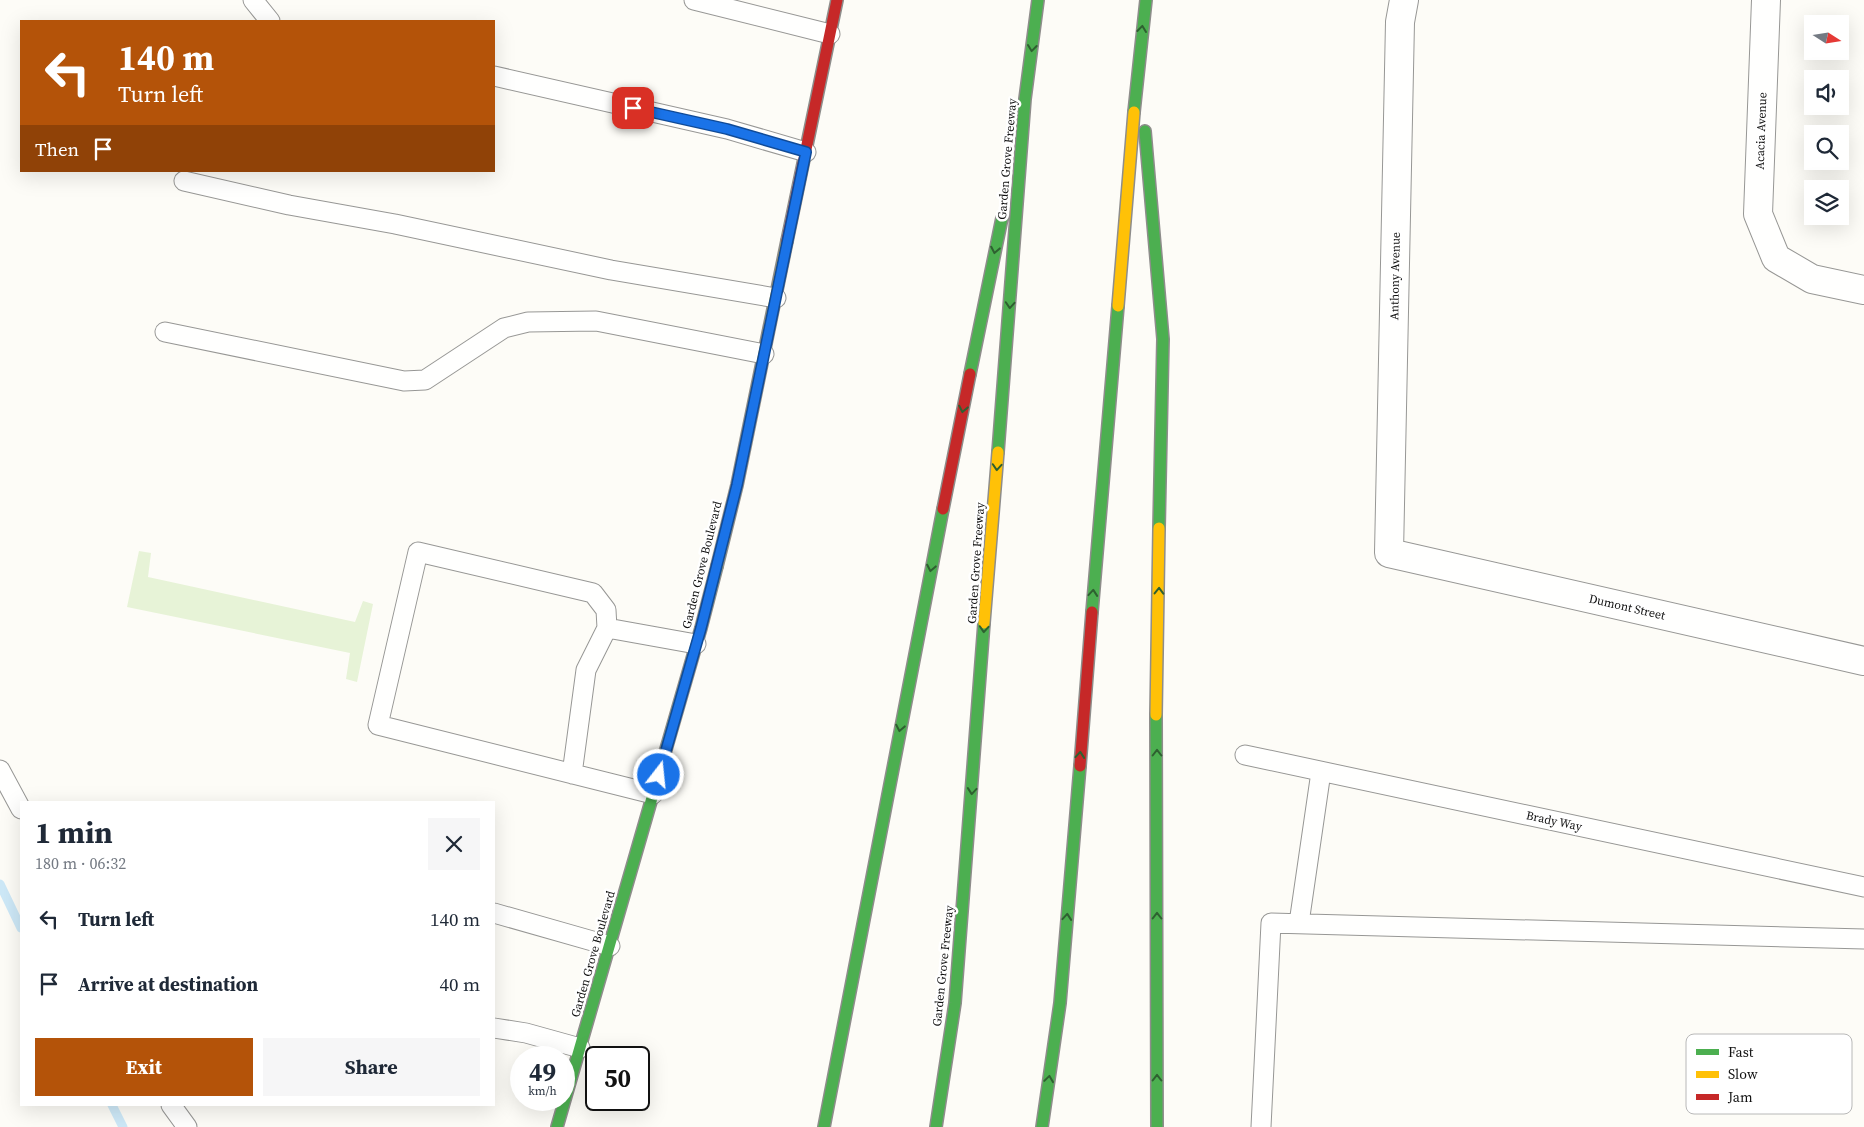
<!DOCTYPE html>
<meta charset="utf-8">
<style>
body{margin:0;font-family:"Source Serif 4",serif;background:#f6f6f7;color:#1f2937;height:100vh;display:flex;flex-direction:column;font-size:19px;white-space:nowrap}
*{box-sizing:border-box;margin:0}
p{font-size:16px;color:#747a83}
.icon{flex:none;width:28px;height:28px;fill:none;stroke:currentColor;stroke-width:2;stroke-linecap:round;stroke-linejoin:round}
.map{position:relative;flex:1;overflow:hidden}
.sheet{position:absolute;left:20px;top:801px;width:475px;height:305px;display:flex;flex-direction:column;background:#fff;border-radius:0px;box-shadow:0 5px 20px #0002}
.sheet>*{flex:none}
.top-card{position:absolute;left:20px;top:20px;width:475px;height:152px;border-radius:0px;box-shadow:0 5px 20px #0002;background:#b45309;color:#fff;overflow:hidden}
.needle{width:32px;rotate:102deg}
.tools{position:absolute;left:1804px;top:15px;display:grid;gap:10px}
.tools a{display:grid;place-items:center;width:45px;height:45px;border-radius:0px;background:#fff;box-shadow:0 5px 20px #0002;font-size:25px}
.speed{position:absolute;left:510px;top:1046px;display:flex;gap:10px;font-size:25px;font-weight:700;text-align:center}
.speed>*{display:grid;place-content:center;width:65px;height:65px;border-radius:50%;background:#fff;box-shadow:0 5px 20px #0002;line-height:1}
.speed small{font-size:12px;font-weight:400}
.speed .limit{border:2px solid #111;border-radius:8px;background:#fff;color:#111}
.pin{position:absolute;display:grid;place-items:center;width:42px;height:42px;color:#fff;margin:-21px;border-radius:10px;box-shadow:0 2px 8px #0006}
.me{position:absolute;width:55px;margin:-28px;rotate:16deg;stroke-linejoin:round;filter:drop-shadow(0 0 4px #0008)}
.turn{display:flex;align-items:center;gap:18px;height:105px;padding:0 15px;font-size:22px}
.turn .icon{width:65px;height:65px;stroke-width:2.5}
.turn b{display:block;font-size:35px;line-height:42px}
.then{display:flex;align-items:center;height:48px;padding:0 15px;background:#0003;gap:10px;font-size:19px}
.round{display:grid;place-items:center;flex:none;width:52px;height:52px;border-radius:0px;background:#f6f6f7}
.summary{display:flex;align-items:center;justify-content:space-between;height:85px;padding:0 15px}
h1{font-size:30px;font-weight:700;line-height:38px}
.button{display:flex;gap:10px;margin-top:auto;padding:10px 15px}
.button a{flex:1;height:58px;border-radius:0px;background:#b45309;color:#fff;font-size:20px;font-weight:700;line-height:58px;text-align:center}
.button a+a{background:#f6f6f7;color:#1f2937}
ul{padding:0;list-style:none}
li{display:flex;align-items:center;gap:15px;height:65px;padding:0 15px}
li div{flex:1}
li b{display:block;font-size:19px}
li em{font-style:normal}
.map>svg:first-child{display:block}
</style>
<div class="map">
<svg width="1864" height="1127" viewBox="0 0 1864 1127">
<rect width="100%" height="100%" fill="#fdfcf7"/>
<path fill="#e7f3d7" d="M 139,551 L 151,553 L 148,577 L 355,622 L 363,601 L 373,604 L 357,682 L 346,679 L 350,653 L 127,607 Z"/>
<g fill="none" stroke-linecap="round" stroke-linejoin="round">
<path stroke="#cde8f7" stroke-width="9" d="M 0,884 L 21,928
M 112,1105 L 123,1127"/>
<defs>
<path id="lane" d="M 253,0 L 270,21
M 694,0 L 830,34
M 494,76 L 727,129 L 806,152
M 184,181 L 289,205 L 395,224 L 611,270 L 776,298
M 165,332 L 404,381 L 425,380 L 504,328 L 528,322 L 596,321 L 764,354
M 607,628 L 696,644
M 1245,755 L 1864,887
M 0,770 L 21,809
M 572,774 L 586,670 L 607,628 L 606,610 L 593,593 L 418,552 L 378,725 L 653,794
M 494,913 L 610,946
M 1299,923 L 1321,772
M 494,1028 L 526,1033 L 580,1048
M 171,1105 L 187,1127
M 1261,1127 L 1271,923 L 1864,939"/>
<path id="street" d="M 1404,0 L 1400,22 L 1389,553 L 1864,661
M 1766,0 L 1758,214 L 1776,258 L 1812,279 L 1864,290"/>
<path id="fast" d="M 1134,112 L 1146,0
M 1145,131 L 1163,339 L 1159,528
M 970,374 L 1002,218
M 998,452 L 1025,99 L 1038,0
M 1092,612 L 1118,306
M 1156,715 L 1157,1127
M 557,1127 L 701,628 L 717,566
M 824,1127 L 943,509
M 936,1127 L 955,1003 L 984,623
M 1042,1127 L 1060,1003 L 1080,766"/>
<path id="slow" d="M 1118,306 L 1134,112
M 717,566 L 737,485 L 787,241
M 984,623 L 998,452
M 1156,715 L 1159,528"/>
<path id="jam" d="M 787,241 L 837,0
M 943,509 L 970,374
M 1080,766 L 1092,612"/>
</defs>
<use href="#lane" stroke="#979795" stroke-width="21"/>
<use href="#street" stroke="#979795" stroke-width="30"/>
<use href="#fast" stroke="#8e8d8b" stroke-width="14"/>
<use href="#slow" stroke="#8e8d8b" stroke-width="14"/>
<use href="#jam" stroke="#8e8d8b" stroke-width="14"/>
<use href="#lane" stroke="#fffffe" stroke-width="19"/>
<use href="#street" stroke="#fffffe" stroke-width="28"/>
<use href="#fast" stroke="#4caf50" stroke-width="11"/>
<use href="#slow" stroke="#ffc107" stroke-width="11"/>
<use href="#jam" stroke="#c62828" stroke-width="11"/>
</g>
<defs><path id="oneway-chevron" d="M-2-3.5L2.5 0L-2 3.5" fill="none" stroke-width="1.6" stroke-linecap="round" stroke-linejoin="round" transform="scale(1.25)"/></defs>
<g stroke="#2e6030">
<use href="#oneway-chevron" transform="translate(1142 29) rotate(-83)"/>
<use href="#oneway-chevron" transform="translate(1032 48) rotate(97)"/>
<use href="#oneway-chevron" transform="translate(995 250) rotate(101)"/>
<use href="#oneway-chevron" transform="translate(1010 305) rotate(94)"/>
<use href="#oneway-chevron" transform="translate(963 409) rotate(101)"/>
<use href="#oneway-chevron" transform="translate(997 467) rotate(94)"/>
<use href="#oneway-chevron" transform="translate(931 568) rotate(101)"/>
<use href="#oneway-chevron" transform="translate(1159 591) rotate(-89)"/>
<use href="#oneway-chevron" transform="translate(1093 593) rotate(-85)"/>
<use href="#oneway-chevron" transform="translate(984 629) rotate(94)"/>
<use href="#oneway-chevron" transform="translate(900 728) rotate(101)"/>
<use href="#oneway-chevron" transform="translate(1157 753) rotate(-90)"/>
<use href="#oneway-chevron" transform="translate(1080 755) rotate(-85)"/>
<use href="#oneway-chevron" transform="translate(972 791) rotate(95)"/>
<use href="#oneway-chevron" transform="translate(1157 916) rotate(-90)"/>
<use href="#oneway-chevron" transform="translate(1067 917) rotate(-85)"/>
<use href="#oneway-chevron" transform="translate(1157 1078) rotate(-90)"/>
<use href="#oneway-chevron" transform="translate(1049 1079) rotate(-82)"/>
</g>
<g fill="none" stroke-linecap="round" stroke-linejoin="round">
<defs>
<path id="route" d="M 633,108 L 727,129 L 806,152 L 737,485 L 701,628 L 659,775"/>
</defs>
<use href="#route" stroke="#114b97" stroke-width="12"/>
<use href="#route" stroke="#1a73e8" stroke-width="9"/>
</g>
<g text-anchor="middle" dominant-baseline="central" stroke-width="5" stroke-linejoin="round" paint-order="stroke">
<g font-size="12" fill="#111" stroke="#fff">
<text transform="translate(1761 131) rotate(-88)">Acacia Avenue</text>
<text transform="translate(1007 159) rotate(-85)">Garden Grove Freeway</text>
<text transform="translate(1395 276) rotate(-89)">Anthony Avenue</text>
<text transform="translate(976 563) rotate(-86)">Garden Grove Freeway</text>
<text transform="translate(702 565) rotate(-76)">Garden Grove Boulevard</text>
<text transform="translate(1627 607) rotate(13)">Dumont Street</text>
<text transform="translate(1554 821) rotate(12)">Brady Way</text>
<text transform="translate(593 954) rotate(-74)">Garden Grove Boulevard</text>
<text transform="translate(943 966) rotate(-84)">Garden Grove Freeway</text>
</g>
</g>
<rect x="1686" y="1034" width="166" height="80" rx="8" fill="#fff" stroke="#b8b8b8" stroke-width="1"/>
<rect x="1696" y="1049" width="23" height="6" fill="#4caf50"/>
<rect x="1696" y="1071" width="23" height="7" fill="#ffc107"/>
<rect x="1696" y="1094" width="23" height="6" fill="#c62828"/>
<g font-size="14" fill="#111">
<text x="1728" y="1057">Fast</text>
<text x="1728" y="1079">Slow</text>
<text x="1728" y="1102">Jam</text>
</g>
</svg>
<div class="tools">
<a><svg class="needle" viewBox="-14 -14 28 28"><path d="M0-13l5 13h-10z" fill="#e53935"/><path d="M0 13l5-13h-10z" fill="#747a83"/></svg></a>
<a><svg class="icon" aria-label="sound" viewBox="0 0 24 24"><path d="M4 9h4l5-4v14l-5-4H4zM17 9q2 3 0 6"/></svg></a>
<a><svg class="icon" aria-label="search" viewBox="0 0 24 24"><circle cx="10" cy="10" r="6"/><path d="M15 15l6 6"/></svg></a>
<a><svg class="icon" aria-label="layers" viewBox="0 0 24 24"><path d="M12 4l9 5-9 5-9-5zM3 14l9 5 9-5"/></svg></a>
</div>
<div class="speed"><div>49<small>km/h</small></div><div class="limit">50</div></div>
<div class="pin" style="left:633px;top:108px;background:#d93025"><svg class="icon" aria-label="arrive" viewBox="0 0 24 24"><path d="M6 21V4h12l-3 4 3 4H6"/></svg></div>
<svg class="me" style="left:659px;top:775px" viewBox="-20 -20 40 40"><circle r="17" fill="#1a73e8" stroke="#fff" stroke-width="3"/><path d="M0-11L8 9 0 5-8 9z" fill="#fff"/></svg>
<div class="top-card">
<div class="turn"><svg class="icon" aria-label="left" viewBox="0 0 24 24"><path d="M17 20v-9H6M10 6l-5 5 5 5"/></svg><div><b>140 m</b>Turn left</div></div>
<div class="then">Then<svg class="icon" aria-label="arrive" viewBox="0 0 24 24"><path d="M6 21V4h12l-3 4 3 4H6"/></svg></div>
</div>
<section class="sheet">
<div class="summary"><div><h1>1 min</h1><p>180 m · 06:32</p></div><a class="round"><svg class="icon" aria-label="close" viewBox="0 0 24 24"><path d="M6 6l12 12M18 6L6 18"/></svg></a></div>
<ul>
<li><svg class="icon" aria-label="left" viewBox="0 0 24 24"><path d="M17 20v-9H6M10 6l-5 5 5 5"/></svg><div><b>Turn left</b></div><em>140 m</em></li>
<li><svg class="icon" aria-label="arrive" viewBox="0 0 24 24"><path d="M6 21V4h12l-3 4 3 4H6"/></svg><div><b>Arrive at destination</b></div><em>40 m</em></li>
</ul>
<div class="button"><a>Exit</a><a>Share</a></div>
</section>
</div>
